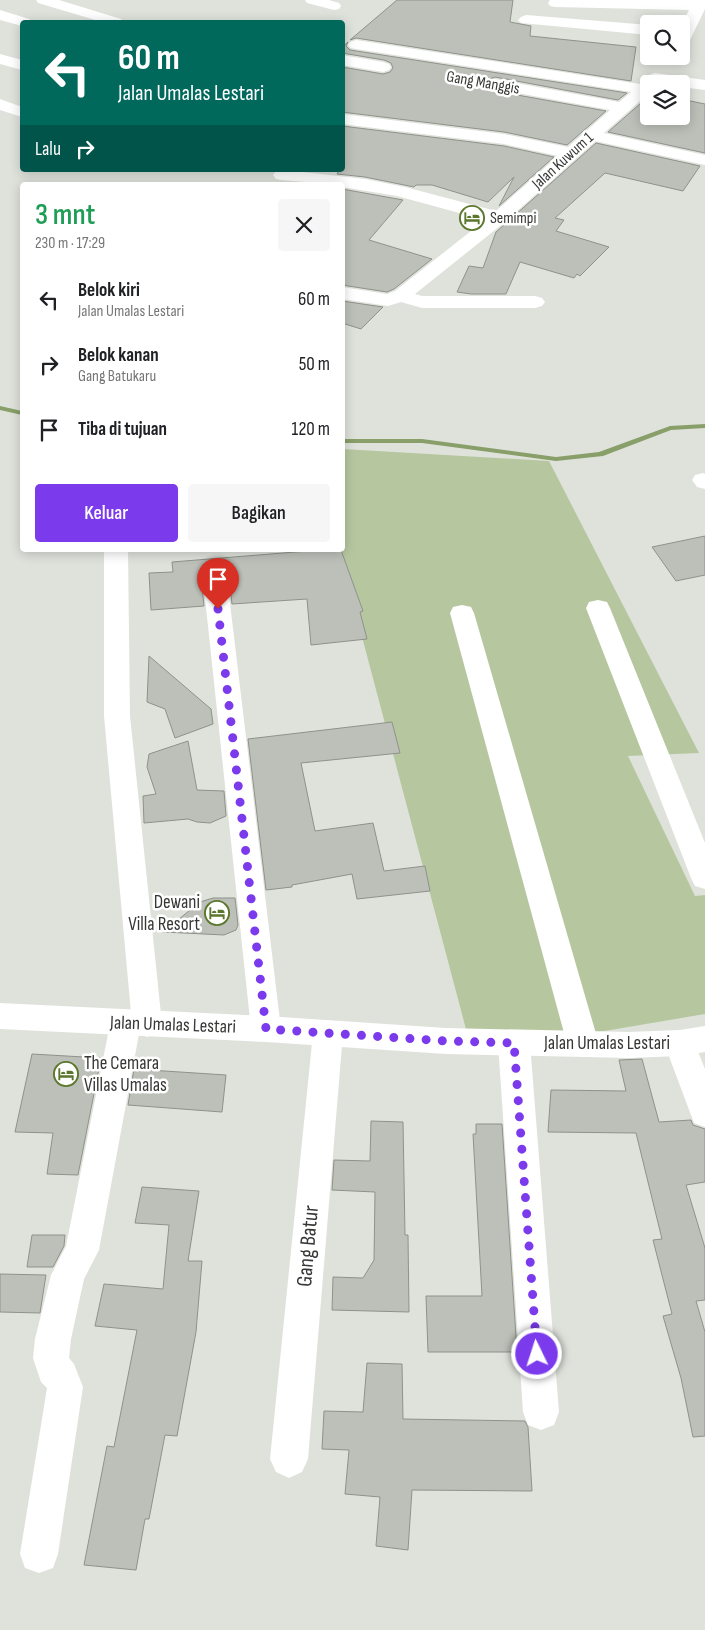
<!DOCTYPE html>
<html lang="id">
<meta charset="utf-8">
<style>
body{margin:0;font-family:"Sofia Sans Condensed",sans-serif;background:#f6f6f6;color:#202124;height:100vh;display:flex;flex-direction:column;font-size:19px;white-space:nowrap}
*{box-sizing:border-box;margin:0}
p{font-size:16px;color:#757577}
.icon{flex:none;width:28px;height:28px;fill:none;stroke:currentColor;stroke-width:2;stroke-linecap:round;stroke-linejoin:round}
.map{position:relative;flex:1;overflow:hidden}
.panel{position:absolute;left:20px;top:182px;width:325px;height:370px;display:flex;flex-direction:column;background:#fff;border-radius:5px;box-shadow:0 2px 12px #0003}
.panel>*{flex:none}
.banner{position:absolute;left:20px;top:20px;width:325px;height:152px;border-radius:5px;box-shadow:0 2px 12px #0003;background:#00695c;color:#fff;overflow:hidden}
.buttons{position:absolute;left:640px;top:15px;display:grid;gap:10px}
.buttons a{display:grid;place-items:center;width:50px;height:50px;border-radius:5px;background:#fff;box-shadow:0 2px 12px #0003;font-size:25px}
.pin{position:absolute;display:grid;place-items:center;width:42px;height:42px;color:#fff;margin:-51px -21px;border-radius:50% 50% 50% 0;rotate:-45deg;box-shadow:0 0 5px #0007}
.pin .icon{rotate:45deg}
.me{position:absolute;width:55px;margin:-28px;rotate:356deg;stroke-linejoin:round;filter:drop-shadow(0 0 4px #0008)}
.turn{display:flex;align-items:center;gap:18px;height:105px;padding:0 15px;font-size:22px}
.turn .icon{width:65px;height:65px;stroke-width:2.5}
.turn b{display:block;font-size:35px;line-height:42px}
.then{display:flex;align-items:center;height:48px;padding:0 15px;background:#0003;gap:10px;font-size:19px}
.round{display:grid;place-items:center;flex:none;width:52px;height:52px;border-radius:5px;background:#f6f6f6}
.overview{display:flex;align-items:center;justify-content:space-between;height:85px;padding:0 15px}
h1{font-size:30px;font-weight:600;line-height:38px;color:#1e9e55}
.button{display:flex;gap:10px;margin-top:auto;padding:10px 15px}
.button a{flex:1;height:58px;border-radius:5px;background:#7c3aed;color:#fff;font-size:20px;font-weight:600;line-height:58px;text-align:center}
.button a+a{background:#f6f6f6;color:#202124}
ul{padding:0;list-style:none}
li{display:flex;align-items:center;gap:15px;height:65px;padding:0 15px}
li div{flex:1}
li b{display:block;font-size:19px}
li em{font-style:normal}
.map>svg:first-child{display:block}
</style>
<div class="map">
<svg width="705" height="1630" viewBox="0 0 705 1630">
<rect width="100%" height="100%" fill="#dfe2db"/>
<path fill="#b6c7a0" d="M 343,449 L 549,461 L 699,753 L 628,756 L 695,896 L 705,895 L 705,1014 L 581,1035 L 467,1033 L 339,550 L 342,550 Z"/>
<g fill="none" stroke-linecap="round" stroke-linejoin="round">
<path fill="#889f69" fill-rule="evenodd" d="M 0,406 L 22,411 L 22,415 L 0,410 Z
M 705,424 L 705,428 L 671,430 L 603,456 L 556,461 L 422,443 L 342,443 L 342,439 L 422,439 L 556,457 L 599,452 L 670,426 Z"/>
</g>
<path fill="#bdc0b9" stroke="#8f928b" d="M 397,0 L 513,0 L 510,22 L 531,26 L 530,36 L 636,47 L 631,81 L 356,38 L 350,40 Z
M 348,42 L 346,46 L 350,50 L 627,93 L 618,100 L 495,77 L 487,80 L 485,85 L 488,89 L 495,91 L 606,111 L 567,145 L 504,132 L 342,112 L 342,67 L 383,74 L 390,72 L 393,68 L 391,63 L 384,60 L 342,53 L 342,47 Z
M 649,96 L 649,116 L 681,116 L 681,99 L 705,104 L 705,153 L 608,132 Z
M 342,126 L 504,146 L 554,157 L 499,206 L 514,177 L 488,202 L 432,185 L 416,185 L 414,187 L 365,177 L 337,174 L 339,170 L 342,170 Z
M 596,143 L 700,166 L 683,191 L 605,173 L 555,218 L 564,220 L 556,231 L 609,247 L 580,276 L 577,274 L 574,278 L 520,262 L 506,294 L 471,294 L 457,292 L 469,266 L 483,268 L 496,232 Z
M 342,189 L 403,200 L 369,240 L 432,259 L 394,289 L 387,292 L 342,285 Z
M 342,301 L 383,307 L 361,329 L 342,323 Z
M 705,536 L 705,575 L 676,581 L 652,547 Z
M 320,550 L 341,550 L 363,611 L 360,612 L 367,639 L 311,645 L 307,599 L 232,604 L 228,570 L 223,564 L 215,560 L 205,563 L 200,570 L 204,606 L 151,610 L 149,573 L 173,572 L 172,562 Z
M 149,656 L 211,709 L 213,724 L 175,738 L 165,709 L 147,702 Z
M 392,722 L 400,753 L 301,763 L 315,831 L 373,823 L 384,871 L 425,866 L 430,891 L 357,899 L 352,874 L 292,885 L 292,887 L 266,890 L 248,739 Z
M 188,741 L 197,790 L 224,791 L 226,816 L 210,823 L 197,822 L 188,819 L 144,823 L 143,796 L 156,794 L 147,767 L 149,754 Z
M 213,898 L 235,898 L 238,925 L 236,930 L 224,935 L 163,932 L 200,902 Z
M 32,1054 L 101,1058 L 78,1175 L 47,1174 L 53,1133 L 15,1132 Z
M 642,1059 L 659,1122 L 691,1120 L 693,1125 L 705,1129 L 705,1182 L 686,1185 L 705,1248 L 705,1300 L 696,1301 L 705,1332 L 705,1436 L 693,1437 L 681,1378 L 663,1316 L 672,1314 L 653,1240 L 662,1239 L 636,1133 L 548,1132 L 551,1090 L 626,1091 L 619,1060 Z
M 134,1069 L 226,1075 L 222,1112 L 128,1105 Z
M 371,1121 L 403,1122 L 405,1235 L 408,1235 L 409,1312 L 332,1310 L 333,1277 L 363,1278 L 374,1260 L 375,1192 L 332,1190 L 334,1160 L 370,1161 Z
M 476,1124 L 502,1124 L 517,1352 L 428,1352 L 426,1296 L 482,1296 L 473,1134 L 476,1134 Z
M 142,1187 L 199,1191 L 188,1261 L 202,1261 L 196,1332 L 177,1436 L 165,1435 L 149,1519 L 145,1519 L 136,1570 L 84,1565 L 107,1446 L 114,1447 L 137,1330 L 95,1326 L 104,1284 L 163,1289 L 169,1225 L 135,1223 Z
M 32,1235 L 65,1235 L 64,1246 L 53,1267 L 27,1267 Z
M 0,1274 L 46,1275 L 40,1313 L 0,1312 Z
M 367,1363 L 402,1364 L 403,1419 L 525,1421 L 528,1427 L 532,1491 L 412,1490 L 408,1550 L 376,1546 L 380,1497 L 345,1494 L 349,1450 L 322,1449 L 324,1411 L 363,1412 Z"/>
<g fill="none" stroke-linecap="round" stroke-linejoin="round">
<path fill="#fff" fill-rule="evenodd" d="M 36,0 L 59,0 L 121,19 L 124,22 L 102,22 L 38,3 Z
M 305,0 L 329,0 L 339,3 L 341,6 L 339,9 L 334,10 L 307,3 Z
M 550,0 L 705,0 L 705,9 L 689,42 L 686,45 L 681,47 L 681,26 L 689,10 L 555,7 L 550,6 L 548,3 Z
M 0,10 L 29,19 L 32,22 L 22,22 L 22,26 L 0,20 Z
M 526,15 L 649,25 L 649,35 L 521,23 L 518,20 L 521,17 Z
M 356,40 L 640,84 L 648,79 L 649,75 L 655,73 L 705,80 L 705,90 L 681,87 L 681,84 L 649,84 L 649,93 L 604,133 L 705,155 L 705,165 L 595,141 L 505,222 L 415,294 L 422,296 L 535,296 L 542,298 L 545,302 L 542,306 L 535,308 L 422,308 L 401,302 L 388,306 L 342,299 L 342,287 L 387,294 L 395,291 L 485,220 L 397,196 L 342,187 L 342,185 L 282,180 L 276,179 L 273,175 L 276,171 L 285,170 L 365,179 L 405,187 L 496,211 L 558,156 L 504,144 L 342,124 L 342,114 L 504,134 L 568,147 L 610,110 L 495,89 L 489,87 L 487,84 L 489,81 L 495,79 L 619,102 L 631,92 L 350,48 L 348,45 L 350,42 Z
M 0,54 L 22,60 L 22,70 L 0,64 Z
M 342,55 L 383,62 L 389,64 L 391,67 L 389,70 L 383,72 L 342,65 Z
M 0,99 L 22,107 L 22,117 L 0,110 Z
M 703,473 L 705,474 L 705,489 L 697,487 L 692,480 L 695,475 Z
M 104,550 L 128,550 L 130,716 L 162,1024 L 158,1033 L 147,1037 L 139,1034 L 99,1250 L 84,1279 L 71,1339 L 69,1358 L 74,1364 L 83,1387 L 58,1554 L 53,1568 L 39,1573 L 25,1568 L 20,1554 L 47,1388 L 41,1382 L 33,1358 L 35,1339 L 51,1275 L 66,1246 L 110,1024 L 114,1015 L 125,1011 L 131,1013 L 104,716 Z
M 214,562 L 222,565 L 226,570 L 281,1029 L 277,1038 L 266,1042 L 255,1038 L 251,1029 L 202,570 L 206,565 Z
M 598,600 L 607,602 L 610,608 L 705,843 L 705,889 L 695,886 L 691,878 L 586,608 L 589,602 Z
M 462,605 L 471,607 L 474,613 L 599,1044 L 594,1053 L 583,1057 L 572,1053 L 567,1044 L 450,613 L 453,607 Z
M 328,1020 L 339,1024 L 343,1033 L 308,1459 L 302,1472 L 289,1478 L 276,1472 L 270,1459 L 313,1033 L 317,1024 Z
M 514,1030 L 525,1034 L 530,1043 L 559,1412 L 554,1425 L 541,1430 L 528,1425 L 523,1412 L 498,1043 L 503,1034 Z
M 680,1030 L 691,1034 L 705,1069 L 705,1127 L 694,1123 L 664,1043 L 669,1034 Z"/>
<path fill="#fff" fill-rule="evenodd" d="M 0,1003 L 266,1016 L 446,1028 L 629,1032 L 680,1030 L 705,1026 L 705,1052 L 680,1056 L 629,1058 L 446,1054 L 266,1042 L 0,1029 Z"/>
</g>
<g fill="none" stroke-linecap="round" stroke-linejoin="round">
<path stroke="#7c3aed" stroke-width="9" stroke-dasharray="0 16.2" d="M 218,609 L 266,1029 L 446,1041 L 514,1043 L 537,1354"/>
</g>
<defs>
<symbol id="hotel-ring" viewBox="-11 -11 22 22"><circle r="9.5" fill="#fff" stroke="#5b772c" stroke-width="1.5"/><path d="M-6-4.5h1.5V1H6V5H4.5V3h-9V5H-6ZM-4 0a1.8 1.8 0 1 1 3.6 0ZM.5 0V-2.5h3Q6-2.5 6 0Z" fill="#5b772c"/></symbol>
</defs>
<g fill-rule="evenodd">
<use href="#hotel-ring" x="458" y="204" width="28" height="28"/>
<use href="#hotel-ring" x="203" y="899" width="28" height="28"/>
<use href="#hotel-ring" x="52" y="1060" width="28" height="28"/>
</g>
<g text-anchor="middle" dominant-baseline="central" stroke-width="5" stroke-linejoin="round" paint-order="stroke">
<g font-size="16" fill="#373836" stroke="#fff">
<text transform="translate(483 83) rotate(10)">Gang Manggis</text>
<text transform="translate(563 161) rotate(-42)">Jalan Kuwum 1</text>
</g>
<g font-size="16" fill="#373836" stroke="#fff" text-anchor="start">
<text x="490" y="218">Semimpi</text>
</g>
<g font-size="19" fill="#373836" stroke="#fff" text-anchor="end">
<text x="200" y="902">Dewani<tspan x="200" dy="22">Villa Resort</tspan></text>
<text x="84" y="1063" text-anchor="start">The Cemara<tspan x="84" dy="22">Villas Umalas</tspan></text>
</g>
<g font-size="19" fill="#373836" stroke="#fff">
<text transform="translate(173 1025) rotate(2)">Jalan Umalas Lestari</text>
<text x="607" y="1043">Jalan Umalas Lestari</text>
</g>
<g font-size="22" fill="#373836" stroke="#fff">
<text transform="translate(308 1246) rotate(-85)">Gang Batur</text>
</g>
</g>
</svg>
<div class="buttons">
<a><svg class="icon" aria-label="search" viewBox="0 0 24 24"><circle cx="10" cy="10" r="6"/><path d="M15 15l6 6"/></svg></a>
<a><svg class="icon" aria-label="layers" viewBox="0 0 24 24"><path d="M12 4l9 5-9 5-9-5zM3 14l9 5 9-5"/></svg></a>
</div>
<div class="pin" style="left:218px;top:609px;background:#d93025"><svg class="icon" aria-label="arrive" viewBox="0 0 24 24"><path d="M6 21V4h12l-3 4 3 4H6"/></svg></div>
<svg class="me" style="left:537px;top:1354px" viewBox="-20 -20 40 40"><circle r="17" fill="#7c3aed" stroke="#fff" stroke-width="3"/><path d="M0-11L8 9 0 5-8 9z" fill="#fff"/></svg>
<div class="banner">
<div class="turn"><svg class="icon" aria-label="left" viewBox="0 0 24 24"><path d="M17 20v-9H6M10 6l-5 5 5 5"/></svg><div><b>60 m</b>Jalan Umalas Lestari</div></div>
<div class="then">Lalu<svg class="icon" aria-label="right" viewBox="0 0 24 24"><path d="M7 20v-9h11M14 6l5 5-5 5"/></svg></div>
</div>
<section class="panel">
<div class="overview"><div><h1>3 mnt</h1><p>230 m · 17:29</p></div><a class="round"><svg class="icon" aria-label="close" viewBox="0 0 24 24"><path d="M6 6l12 12M18 6L6 18"/></svg></a></div>
<ul>
<li><svg class="icon" aria-label="left" viewBox="0 0 24 24"><path d="M17 20v-9H6M10 6l-5 5 5 5"/></svg><div><b>Belok kiri</b><p>Jalan Umalas Lestari</p></div><em>60 m</em></li>
<li><svg class="icon" aria-label="right" viewBox="0 0 24 24"><path d="M7 20v-9h11M14 6l5 5-5 5"/></svg><div><b>Belok kanan</b><p>Gang Batukaru</p></div><em>50 m</em></li>
<li><svg class="icon" aria-label="arrive" viewBox="0 0 24 24"><path d="M6 21V4h12l-3 4 3 4H6"/></svg><div><b>Tiba di tujuan</b></div><em>120 m</em></li>
</ul>
<div class="button"><a>Keluar</a><a>Bagikan</a></div>
</section>
</div>
